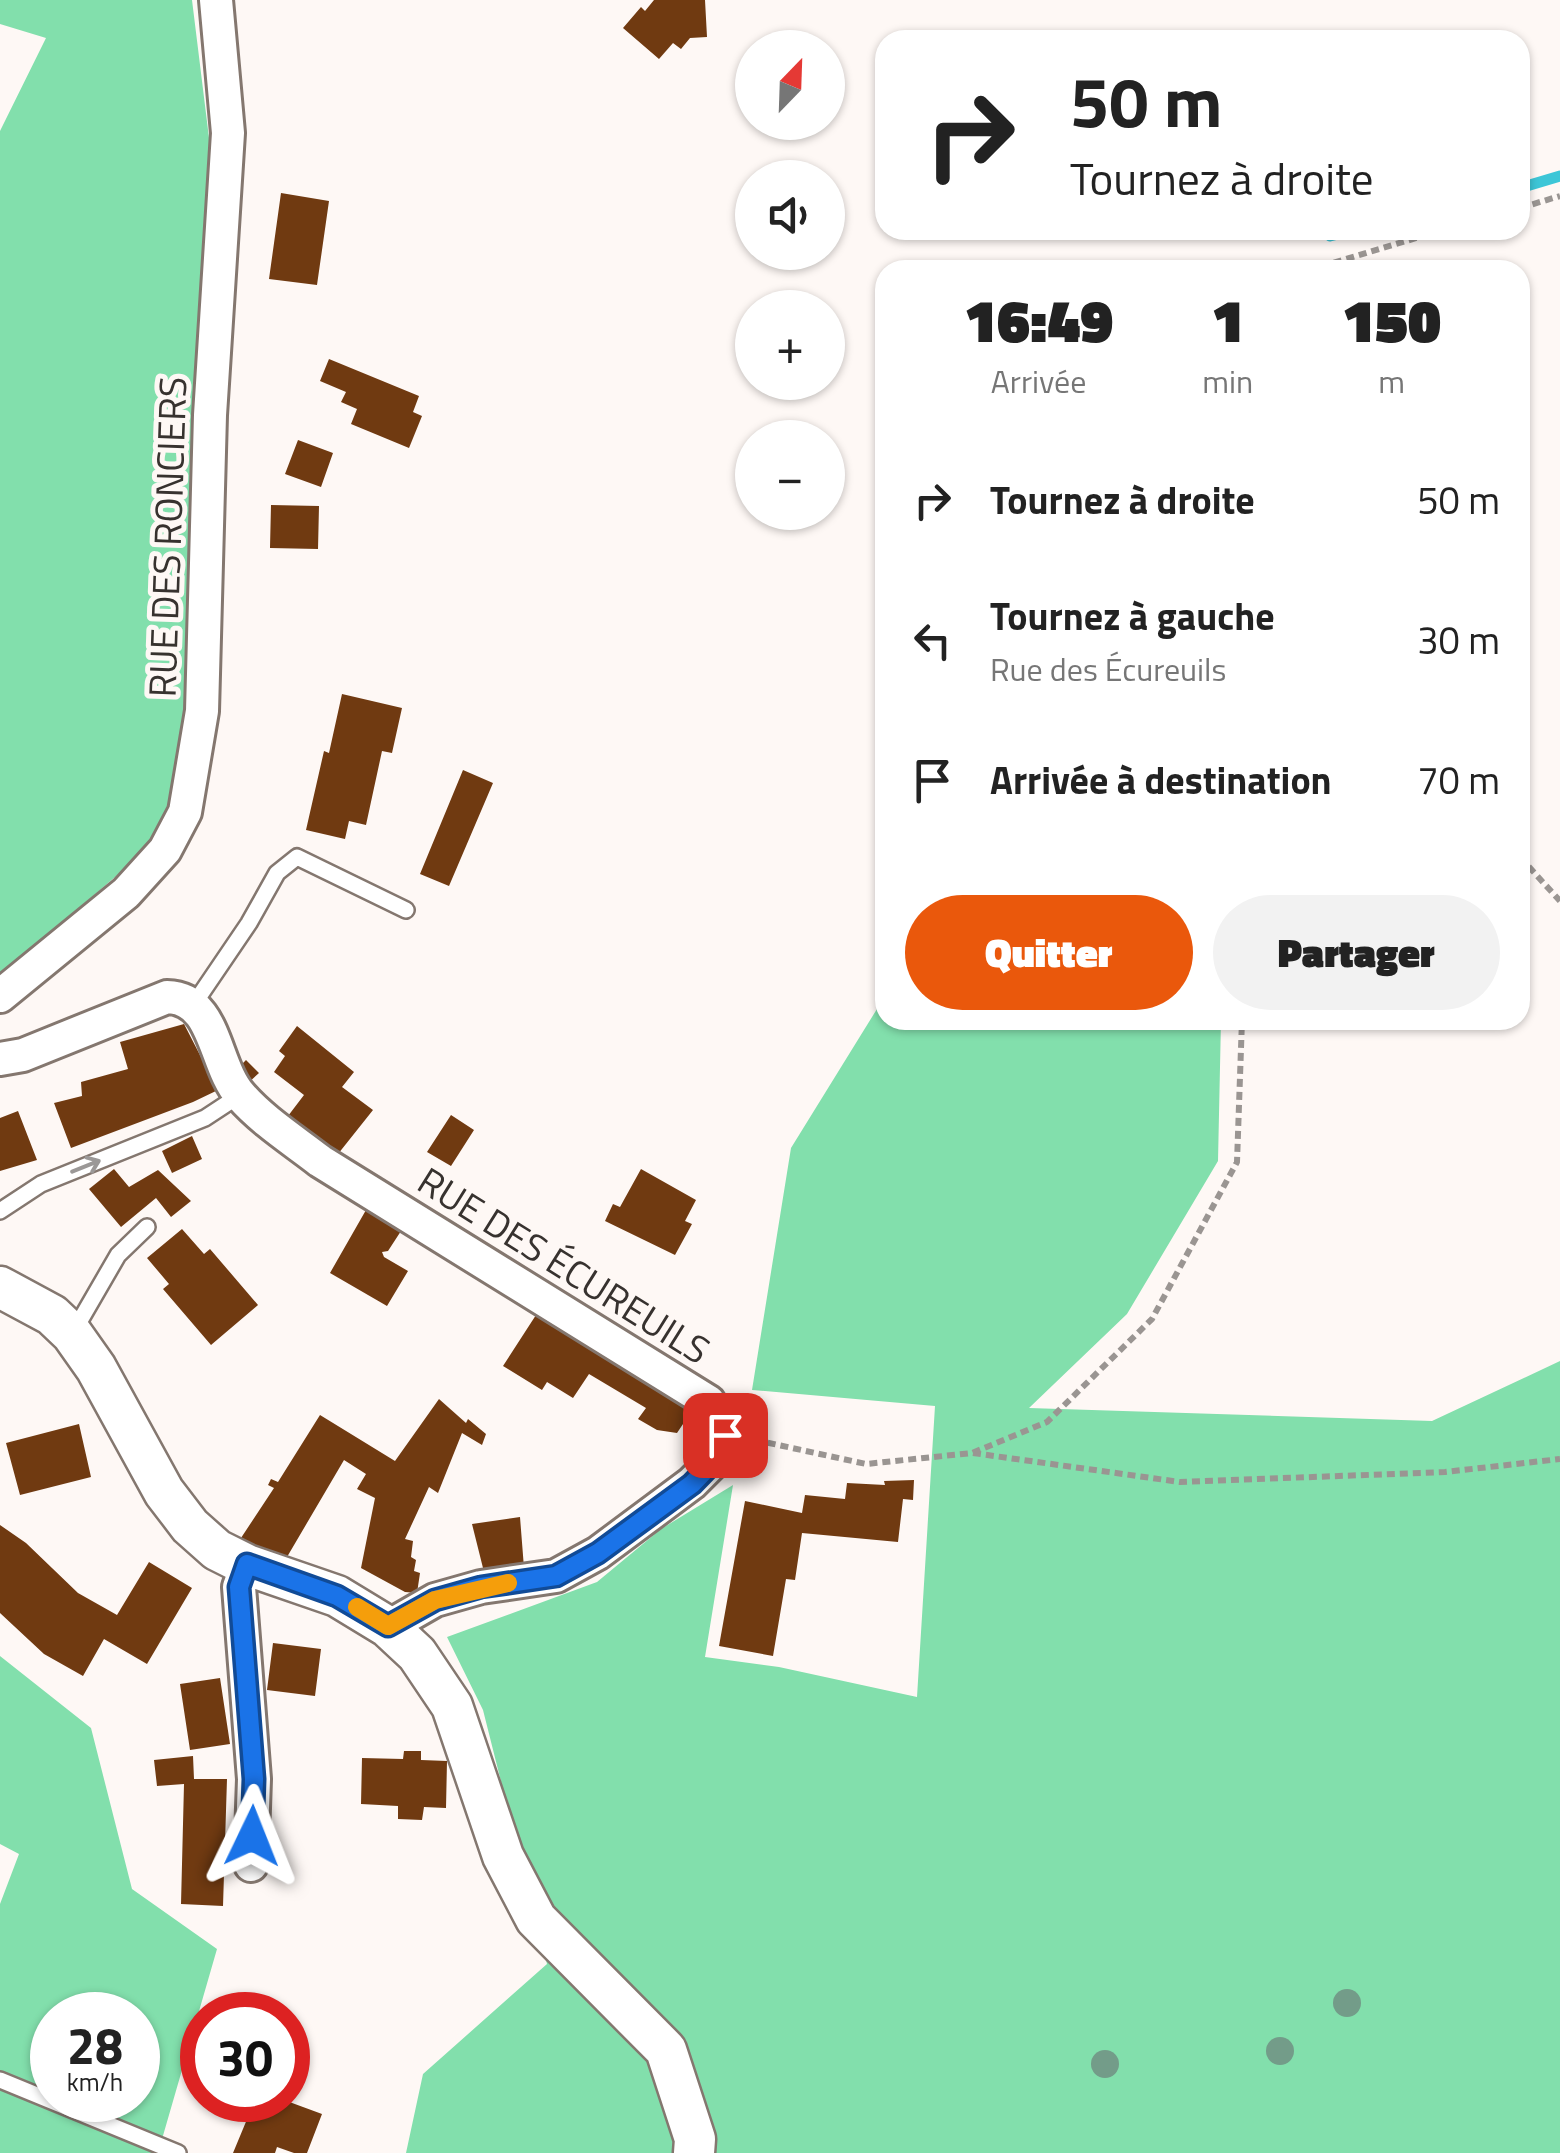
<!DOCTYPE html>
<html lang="fr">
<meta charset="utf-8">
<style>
body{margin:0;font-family:"Titillium Web",sans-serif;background:#f2f2f2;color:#222;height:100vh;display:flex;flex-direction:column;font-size:38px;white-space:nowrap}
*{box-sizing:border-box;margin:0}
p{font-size:32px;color:#767676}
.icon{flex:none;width:55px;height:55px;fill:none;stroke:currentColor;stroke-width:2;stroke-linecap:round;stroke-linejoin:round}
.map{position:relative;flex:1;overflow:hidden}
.side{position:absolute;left:875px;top:260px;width:655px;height:770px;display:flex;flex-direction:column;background:#fff;border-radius:30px;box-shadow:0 2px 8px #0004}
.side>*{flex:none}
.banner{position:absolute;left:875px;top:30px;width:655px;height:210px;border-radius:30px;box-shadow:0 2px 8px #0004;background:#fff;color:#222;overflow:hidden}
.needle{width:65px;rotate:23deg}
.controls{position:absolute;left:735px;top:30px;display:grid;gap:20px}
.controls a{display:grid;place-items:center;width:110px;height:110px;border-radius:50%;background:#fff;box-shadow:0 2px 8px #0004;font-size:50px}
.speed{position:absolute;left:30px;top:1992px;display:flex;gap:20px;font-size:50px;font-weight:700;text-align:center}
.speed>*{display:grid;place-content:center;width:130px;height:130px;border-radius:50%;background:#fff;box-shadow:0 2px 8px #0004;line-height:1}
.speed small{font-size:25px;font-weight:400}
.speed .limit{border:15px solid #d22;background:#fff;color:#111}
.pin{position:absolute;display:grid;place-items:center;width:85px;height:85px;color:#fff;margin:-42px;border-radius:20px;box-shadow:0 5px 15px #0006}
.me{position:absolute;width:110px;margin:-55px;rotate:2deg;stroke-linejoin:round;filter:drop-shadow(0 0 8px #0008)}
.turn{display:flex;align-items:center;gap:35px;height:210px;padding:0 30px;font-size:45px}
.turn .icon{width:130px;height:130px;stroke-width:2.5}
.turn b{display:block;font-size:70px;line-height:85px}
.eta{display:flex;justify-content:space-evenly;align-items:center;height:170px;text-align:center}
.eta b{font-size:60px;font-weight:800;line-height:70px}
.button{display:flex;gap:20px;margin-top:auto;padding:20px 30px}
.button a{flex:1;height:115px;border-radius:60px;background:#ea580c;color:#fff;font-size:40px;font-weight:800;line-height:115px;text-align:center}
.button a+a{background:#f2f2f2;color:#222}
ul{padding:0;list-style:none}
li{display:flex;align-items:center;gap:30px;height:140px;padding:0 30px}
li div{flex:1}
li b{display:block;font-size:38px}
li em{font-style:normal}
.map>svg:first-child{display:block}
</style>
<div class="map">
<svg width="1560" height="2153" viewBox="0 0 1560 2153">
<rect width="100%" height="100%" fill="#fef8f5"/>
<path fill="#82dfac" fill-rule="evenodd" d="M 0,0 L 192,0 L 210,146 L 192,718 L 158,840 L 0,976 L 0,131 L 46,38 L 0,24 Z
M 885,996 L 885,1020 L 1221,1020 L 1218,1161 L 1127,1314 L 1029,1408 L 1432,1421 L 1560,1361 L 1560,2153 L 406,2153 L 423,2074 L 547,1964 L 483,1710 L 447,1637 L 597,1582 L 661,1529 L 733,1485 L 705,1657 L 779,1667 L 917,1697 L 935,1406 L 752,1390 L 791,1148 Z
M 0,1656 L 91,1728 L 132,1889 L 217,1949 L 158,2153 L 0,2153 L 0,1904 L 19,1854 L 0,1844 ZM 52,2015 L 138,2015 L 138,2100 L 52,2100 Z"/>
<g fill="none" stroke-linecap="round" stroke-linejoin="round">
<path stroke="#3dc6d7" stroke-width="11" d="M 1520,188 L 1560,176
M 1330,236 L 1354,230"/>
</g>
<path fill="#703a11" d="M 654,0 L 705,0 L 707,37 L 690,38 L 681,49 L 673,43 L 659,59 L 623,28 L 641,7 L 645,11 Z
M 281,193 L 329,201 L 317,285 L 269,279 Z
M 329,359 L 419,396 L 413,412 L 422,416 L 409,448 L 351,424 L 357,409 L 341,402 L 346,392 L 320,381 Z
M 298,440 L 333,453 L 321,487 L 285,474 Z
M 271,505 L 319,506 L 318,549 L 270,548 Z
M 342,694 L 402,708 L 392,753 L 382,751 L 366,825 L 349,821 L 345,839 L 306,830 L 324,751 L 329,753 Z
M 463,770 L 493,783 L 449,886 L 420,874 Z
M 184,1024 L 218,1090 L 193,1102 L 71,1148 L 54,1103 L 82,1096 L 81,1082 L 128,1069 L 120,1042 Z
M 297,1026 L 354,1072 L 342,1087 L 373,1110 L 338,1154 L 288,1116 L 304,1095 L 274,1072 L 285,1056 L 279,1051 Z
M 246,1060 L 259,1073 L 246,1085 L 233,1073 Z
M 18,1111 L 37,1160 L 0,1171 L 0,1118 Z
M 451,1115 L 474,1130 L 451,1166 L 427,1152 Z
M 192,1136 L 202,1159 L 172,1173 L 162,1151 Z
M 114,1169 L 129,1187 L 158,1170 L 191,1201 L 171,1217 L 156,1198 L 121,1227 L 89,1189 Z
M 641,1169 L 696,1200 L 685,1221 L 692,1224 L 675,1255 L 605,1221 L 613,1204 L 620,1207 Z
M 366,1210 L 401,1231 L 388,1251 L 382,1252 L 384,1257 L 408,1271 L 387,1306 L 330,1273 Z
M 182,1229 L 204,1254 L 210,1249 L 258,1305 L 211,1345 L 163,1289 L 169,1284 L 147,1258 Z
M 536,1315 L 691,1412 L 677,1433 L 657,1430 L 638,1419 L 646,1408 L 589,1374 L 573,1398 L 547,1382 L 542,1390 L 503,1366 Z
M 439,1399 L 466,1423 L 468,1419 L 486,1434 L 482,1445 L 462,1433 L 438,1493 L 429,1487 L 405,1539 L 413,1541 L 411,1557 L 416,1560 L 414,1571 L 420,1573 L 417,1593 L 405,1592 L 361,1568 L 375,1498 L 357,1489 L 366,1474 L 344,1460 L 287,1557 L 239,1541 L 274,1488 L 268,1485 L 271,1479 L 278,1482 L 320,1415 L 395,1461 Z
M 79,1424 L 91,1477 L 20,1495 L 6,1443 Z
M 914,1480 L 913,1500 L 903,1499 L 898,1542 L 802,1533 L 795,1580 L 786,1579 L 773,1656 L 719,1646 L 745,1501 L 802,1513 L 805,1495 L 845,1499 L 847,1483 L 885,1485 L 884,1481 Z
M 520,1517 L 524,1568 L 485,1576 L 472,1524 Z
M 0,1525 L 26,1543 L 78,1593 L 117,1615 L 149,1562 L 192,1588 L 147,1664 L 104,1639 L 83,1676 L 44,1654 L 0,1613 Z
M 273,1643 L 321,1649 L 315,1696 L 267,1690 Z
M 220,1678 L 230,1744 L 190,1750 L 180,1684 Z
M 404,1751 L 421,1751 L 421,1760 L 447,1761 L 446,1808 L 424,1807 L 422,1820 L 398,1819 L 398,1806 L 361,1804 L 362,1758 L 403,1759 Z
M 193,1756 L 194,1779 L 227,1779 L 223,1906 L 181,1904 L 184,1784 L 157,1786 L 154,1760 Z
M 255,2100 L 284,2100 L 322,2114 L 307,2153 L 294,2153 L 277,2147 L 275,2153 L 233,2153 Z"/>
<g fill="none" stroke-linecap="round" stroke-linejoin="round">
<defs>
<path id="service" d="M 194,1004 L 249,923 L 277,873 L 297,857 L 406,910
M 0,1211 L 41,1184 L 205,1118 L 240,1095
M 74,1331 L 118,1255 L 147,1227
M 0,2080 L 178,2153"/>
<path id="minor" d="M 0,996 L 126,893 L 165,850 L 185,812 L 202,711 L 210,415 L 228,133 L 216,0
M 0,1059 L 23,1055 L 167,997 C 217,998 213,1065 241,1096 C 263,1121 293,1140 320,1161 L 709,1402 L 725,1435 L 720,1455 L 692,1483 L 598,1553 L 556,1576 L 481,1587 L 435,1600 L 388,1627
M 247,1565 L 239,1587 L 254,1779 L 251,1865"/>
<path id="tertiary" d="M 0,1287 L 52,1315 L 72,1334 L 96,1368 L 164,1492 L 190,1526 L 217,1550 L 247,1565 L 337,1596 L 388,1627 L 417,1654 L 452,1706 L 503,1856 L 536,1919 L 666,2050 L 695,2139 L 694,2153"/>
</defs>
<use href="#service" stroke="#84776f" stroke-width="20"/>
<use href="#minor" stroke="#84776f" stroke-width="38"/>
<use href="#tertiary" stroke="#84776f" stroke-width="45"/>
<path stroke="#9a9592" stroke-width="6" stroke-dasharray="8 5" stroke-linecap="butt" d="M 1520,208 L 1560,196
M 1309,270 L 1443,230
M 1520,857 L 1560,901
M 755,1440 L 866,1464 L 972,1453 L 1047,1422 L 1152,1319 L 1237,1162 L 1242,1020
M 973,1453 L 1180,1482 L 1445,1472 L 1560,1459"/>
<use href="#service" stroke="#fff" stroke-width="15"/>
<use href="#minor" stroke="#fff" stroke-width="32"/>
<use href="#tertiary" stroke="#fff" stroke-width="40"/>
</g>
<g fill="#739c89">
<circle cx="1347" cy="2003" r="14"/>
<circle cx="1280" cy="2051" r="14"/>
<circle cx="1105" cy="2064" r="14"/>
</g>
<defs><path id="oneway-shaft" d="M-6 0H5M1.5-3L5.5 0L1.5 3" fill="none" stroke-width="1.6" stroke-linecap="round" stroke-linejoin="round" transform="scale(2.5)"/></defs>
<use stroke="#9b9897" href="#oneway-shaft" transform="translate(86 1166) rotate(-22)"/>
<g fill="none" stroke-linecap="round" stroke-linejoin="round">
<defs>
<path id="route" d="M 252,1836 L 254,1779 L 239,1587 L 247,1564 L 337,1596 L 388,1626 L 435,1600 L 481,1587 L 556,1576 L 598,1553 L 692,1484 L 720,1455 L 725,1435"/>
</defs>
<use href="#route" stroke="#114b97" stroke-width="25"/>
<use href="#route" stroke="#1a73e8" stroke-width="18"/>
<path stroke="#f59e0b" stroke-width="18" d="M 357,1607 L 388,1626 L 435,1600 L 508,1583"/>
</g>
<g text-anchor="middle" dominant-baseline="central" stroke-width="10" stroke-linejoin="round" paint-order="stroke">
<g font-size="38" fill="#37322f" stroke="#fef8f5">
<text transform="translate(167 537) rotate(-88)">RUE DES RONCIERS</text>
<text transform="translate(564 1265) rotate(32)">RUE DES ÉCUREUILS</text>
</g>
</g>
</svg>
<div class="controls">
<a><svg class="needle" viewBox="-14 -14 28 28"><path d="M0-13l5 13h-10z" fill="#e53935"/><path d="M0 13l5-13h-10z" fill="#767676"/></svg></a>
<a><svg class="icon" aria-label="sound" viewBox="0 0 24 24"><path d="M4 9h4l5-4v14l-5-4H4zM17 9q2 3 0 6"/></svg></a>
<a>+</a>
<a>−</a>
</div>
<div class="speed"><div>28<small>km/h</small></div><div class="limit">30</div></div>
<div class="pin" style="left:725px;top:1435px;background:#d93025"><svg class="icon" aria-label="arrive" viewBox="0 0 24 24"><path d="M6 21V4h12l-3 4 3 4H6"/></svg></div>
<svg class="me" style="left:252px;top:1836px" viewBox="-20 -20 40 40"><path d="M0-17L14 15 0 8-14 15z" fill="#1a73e8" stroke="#fff" stroke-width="4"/></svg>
<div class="banner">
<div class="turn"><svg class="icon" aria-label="right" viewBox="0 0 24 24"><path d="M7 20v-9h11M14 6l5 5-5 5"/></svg><div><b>50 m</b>Tournez à droite</div></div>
</div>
<section class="side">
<div class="eta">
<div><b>16:49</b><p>Arrivée</p></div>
<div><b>1</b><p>min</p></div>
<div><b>150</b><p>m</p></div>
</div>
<ul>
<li><svg class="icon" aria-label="right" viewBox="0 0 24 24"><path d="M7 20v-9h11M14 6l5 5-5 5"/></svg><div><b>Tournez à droite</b></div><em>50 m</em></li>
<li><svg class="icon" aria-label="left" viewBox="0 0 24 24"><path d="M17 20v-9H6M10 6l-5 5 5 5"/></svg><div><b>Tournez à gauche</b><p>Rue des Écureuils</p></div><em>30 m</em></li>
<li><svg class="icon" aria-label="arrive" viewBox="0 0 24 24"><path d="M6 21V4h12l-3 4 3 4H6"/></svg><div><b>Arrivée à destination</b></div><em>70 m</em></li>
</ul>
<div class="button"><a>Quitter</a><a>Partager</a></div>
</section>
</div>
